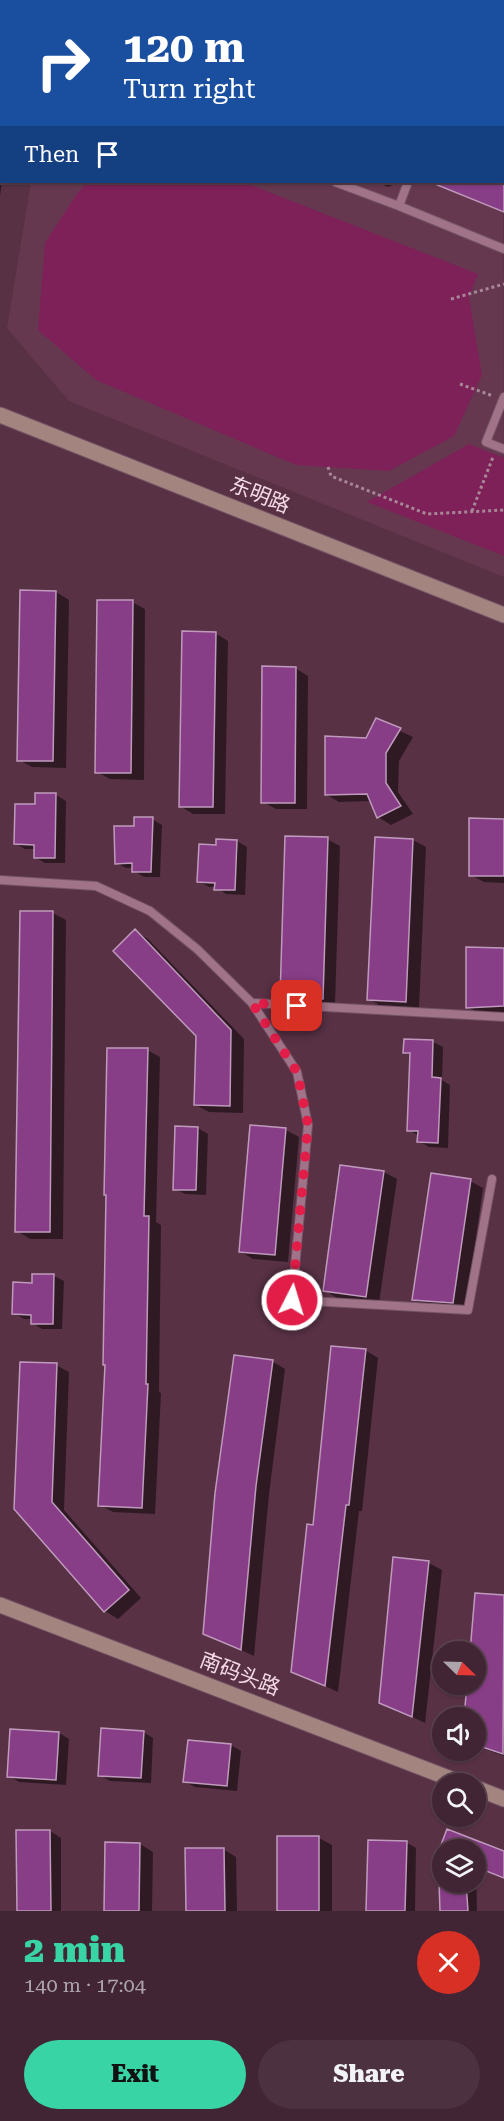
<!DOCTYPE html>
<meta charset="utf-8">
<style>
body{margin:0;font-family:"Roboto Serif","Noto Sans SC",serif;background:#4c3140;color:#f1f3f6;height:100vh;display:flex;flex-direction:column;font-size:22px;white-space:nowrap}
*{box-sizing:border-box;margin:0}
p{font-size:20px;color:#aea5ac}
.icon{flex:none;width:33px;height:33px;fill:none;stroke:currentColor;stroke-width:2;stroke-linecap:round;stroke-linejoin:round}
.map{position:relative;height:1911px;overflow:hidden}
.side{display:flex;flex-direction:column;background:#422534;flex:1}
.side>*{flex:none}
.banner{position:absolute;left:0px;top:0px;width:504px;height:183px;box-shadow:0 2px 4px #0004,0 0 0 2px #5a424f;background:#1a4fa0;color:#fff;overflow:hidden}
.needle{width:39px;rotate:113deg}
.buttons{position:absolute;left:432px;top:1641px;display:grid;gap:12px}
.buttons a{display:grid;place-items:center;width:54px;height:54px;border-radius:50%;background:#422534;box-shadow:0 2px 4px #0004,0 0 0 2px #5a424f;font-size:30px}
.pin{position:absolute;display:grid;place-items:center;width:51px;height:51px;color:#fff;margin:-26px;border-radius:12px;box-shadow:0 3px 9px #0006}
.me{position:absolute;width:66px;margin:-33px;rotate:5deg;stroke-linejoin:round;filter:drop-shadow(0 0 4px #0008)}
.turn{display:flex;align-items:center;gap:21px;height:126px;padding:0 24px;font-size:27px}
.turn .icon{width:78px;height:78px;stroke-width:2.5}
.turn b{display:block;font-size:42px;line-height:51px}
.then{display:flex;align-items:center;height:57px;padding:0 24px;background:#0003;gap:12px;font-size:22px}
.round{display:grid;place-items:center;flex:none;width:63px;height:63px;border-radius:32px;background:#4c3140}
.headline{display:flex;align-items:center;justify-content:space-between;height:102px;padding:0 24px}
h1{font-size:36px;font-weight:800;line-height:45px;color:#38d4a6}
.cta{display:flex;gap:12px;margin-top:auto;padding:12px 24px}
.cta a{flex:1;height:69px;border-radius:36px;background:#38d4a6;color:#111;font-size:24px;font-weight:800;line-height:69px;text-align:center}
.cta a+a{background:#4c3140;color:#f1f3f6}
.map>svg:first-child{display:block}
</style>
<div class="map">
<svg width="504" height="1911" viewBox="0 0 504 1911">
<rect width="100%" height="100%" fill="#583145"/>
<path fill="#663850" d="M 503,9 L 504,577 L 69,401 L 7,328 L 31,182 L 502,182 Z"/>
<path fill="#7d2158" d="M 126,0 L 295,0 L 129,2 Z
M 87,182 L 243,182 L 478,274 L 469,297 L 482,375 L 454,436 L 389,471 L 296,465 L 96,380 L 38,330 L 45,243 L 76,195 Z
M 469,444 L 504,458 L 504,556 L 367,502 Z"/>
<path fill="#0007" d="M 0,45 L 2,182 L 0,196 Z
M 502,54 L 504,54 L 504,212 L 428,182 L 502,182 Z
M 375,182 L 400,182 L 388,187 Z
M 56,592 L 69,600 L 66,768 L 32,767 L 19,760 Z
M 132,602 L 145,609 L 144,780 L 110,779 L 97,772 Z
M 215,633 L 228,641 L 225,814 L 193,814 L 180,806 Z
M 295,668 L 308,676 L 307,809 L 276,809 L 263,802 Z
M 376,720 L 413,737 L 399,761 L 398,792 L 413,814 L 391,825 L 378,817 L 371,801 L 339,802 L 327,795 L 367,740 Z
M 56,795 L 66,801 L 65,863 L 45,863 L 35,857 L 36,849 L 25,849 L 15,843 L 36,806 Z
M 152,819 L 162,825 L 160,877 L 144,877 L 134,871 L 134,868 L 126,868 L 116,863 L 135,828 Z
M 504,821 L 504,883 L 484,882 L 471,875 Z
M 376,838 L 413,840 L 426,847 L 419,1008 L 382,1007 L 369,999 Z
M 327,839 L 340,846 L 335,1005 L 294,1004 L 281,996 Z
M 237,841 L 247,847 L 245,895 L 226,894 L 216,887 L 209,887 L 199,881 L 218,847 Z
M 53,913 L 66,920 L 63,1239 L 30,1239 L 17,1231 Z
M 135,931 L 148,939 L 244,1039 L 243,1113 L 209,1112 L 196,1105 L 197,1036 Z
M 504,949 L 504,1013 L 480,1014 L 468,1007 Z
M 433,1042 L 443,1047 L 442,1080 L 450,1085 L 448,1148 L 429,1147 L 419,1141 L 419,1136 L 409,1130 L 412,1056 L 405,1052 Z
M 147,1050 L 160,1057 L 156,1222 L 161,1225 L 159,1392 L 161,1393 L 155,1514 L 113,1512 L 100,1505 Z
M 177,1128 L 198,1128 L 208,1134 L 206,1195 L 185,1194 L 175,1189 Z
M 286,1130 L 299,1137 L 288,1262 L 253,1259 L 241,1252 Z
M 384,1172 L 397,1179 L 379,1303 L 337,1298 L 324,1290 Z
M 470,1181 L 483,1188 L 466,1309 L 427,1307 L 414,1300 Z
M 54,1276 L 64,1281 L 62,1329 L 42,1329 L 32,1323 L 32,1319 L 24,1319 L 14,1313 L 33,1284 Z
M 365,1350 L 378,1358 L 362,1511 L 359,1511 L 338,1692 L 293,1671 L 314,1527 Z
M 272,1361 L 285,1369 L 269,1494 L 254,1656 L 204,1633 Z
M 56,1365 L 69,1372 L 64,1510 L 141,1598 L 118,1619 L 105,1611 L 16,1508 Z
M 395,1559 L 429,1563 L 442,1570 L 425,1723 L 381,1702 Z
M 476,1595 L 504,1597 L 504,1756 L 476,1746 Z
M 143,1732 L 153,1738 L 151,1783 L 110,1781 L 100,1775 Z
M 59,1733 L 69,1739 L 66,1785 L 19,1782 L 9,1776 Z
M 231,1745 L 241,1751 L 237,1791 L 195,1787 L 185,1782 Z
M 50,1831 L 61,1838 L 61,1911 L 18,1911 Z
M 448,1831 L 504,1853 L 504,1878 L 476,1867 L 476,1850 L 442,1850 L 442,1882 L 476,1882 L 476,1872 L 477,1911 L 442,1911 L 439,1853 Z
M 319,1838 L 332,1845 L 332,1911 L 278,1911 Z
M 406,1842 L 416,1848 L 415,1911 L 368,1911 Z
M 140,1844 L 153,1852 L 152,1911 L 106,1911 Z
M 223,1849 L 236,1857 L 237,1911 L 188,1911 Z"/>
<path fill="#883d87" stroke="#bf9abd" stroke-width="1.5" d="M 430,182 L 504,182 L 504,212 Z
M 20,590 L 56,591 L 53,761 L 17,761 Z
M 97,600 L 133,600 L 131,773 L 95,773 Z
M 182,631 L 216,632 L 213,807 L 179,807 Z
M 262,666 L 296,667 L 295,803 L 261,803 Z
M 376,718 L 401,728 L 386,753 L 386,783 L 401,806 L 377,818 L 367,794 L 325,795 L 325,736 L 366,738 Z
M 35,793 L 56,793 L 55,858 L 34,858 L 34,845 L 14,844 L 15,804 L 35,804 Z
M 134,817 L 153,817 L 151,872 L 132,872 L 132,863 L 115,864 L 114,826 L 134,826 Z
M 469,818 L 504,819 L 504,876 L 469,876 Z
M 285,836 L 328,837 L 323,999 L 280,997 Z
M 375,837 L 413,839 L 406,1002 L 367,1000 Z
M 216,839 L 237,840 L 235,890 L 214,890 L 215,883 L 197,882 L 199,844 L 216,845 Z
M 20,911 L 53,911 L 50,1232 L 15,1232 Z
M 135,929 L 231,1030 L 230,1106 L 194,1105 L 196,1036 L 113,951 Z
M 466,947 L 504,948 L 504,1006 L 466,1008 Z
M 404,1039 L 433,1040 L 432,1077 L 441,1078 L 438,1143 L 417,1142 L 418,1131 L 407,1131 L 410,1053 L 403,1053 Z
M 107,1048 L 148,1048 L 144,1216 L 149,1216 L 146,1384 L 148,1384 L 142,1508 L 98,1506 L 105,1365 L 103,1365 L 106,1195 L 104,1195 Z
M 250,1125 L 286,1128 L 275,1255 L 239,1252 Z
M 175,1126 L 198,1127 L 196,1190 L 173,1190 Z
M 340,1165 L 384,1171 L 366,1297 L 323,1291 Z
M 431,1173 L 471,1179 L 453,1303 L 412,1300 Z
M 32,1274 L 54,1274 L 53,1324 L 31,1324 L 31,1315 L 12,1314 L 13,1282 L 32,1283 Z
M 331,1346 L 366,1349 L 349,1505 L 346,1505 L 325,1686 L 291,1672 L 307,1524 L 313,1525 Z
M 234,1355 L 273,1360 L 256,1486 L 241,1650 L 203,1634 L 215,1493 Z
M 20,1362 L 57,1363 L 52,1502 L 129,1590 L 104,1612 L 14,1509 Z
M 393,1557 L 429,1561 L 412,1717 L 379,1703 Z
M 475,1593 L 504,1595 L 503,1754 L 476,1745 L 476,1718 L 464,1718 L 467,1684 L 476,1684 L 476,1652 L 470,1652 Z
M 101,1728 L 144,1731 L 141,1778 L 98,1776 Z
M 10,1729 L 59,1732 L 56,1780 L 7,1777 Z
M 188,1740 L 231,1744 L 227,1786 L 183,1782 Z
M 447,1829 L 504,1851 L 504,1878 L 476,1867 L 476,1850 L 439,1850 Z
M 16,1830 L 50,1830 L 51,1911 L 17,1911 Z
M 277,1836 L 319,1836 L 319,1911 L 277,1911 Z
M 368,1840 L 407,1841 L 405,1911 L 366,1911 Z
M 105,1842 L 140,1843 L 139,1911 L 104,1911 Z
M 185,1848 L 224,1848 L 225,1911 L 186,1911 Z
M 439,1882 L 466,1882 L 468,1911 L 440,1911 Z"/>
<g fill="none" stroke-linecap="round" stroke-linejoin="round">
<defs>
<path id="lane" d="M 502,31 L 504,31
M 335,182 L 399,206 L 504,249
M 399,206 L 408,182
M 504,397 L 486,442 L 504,449
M 0,880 L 96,886 L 150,911 L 197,949 L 252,1003 L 297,1072 L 308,1125 L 292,1300 L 468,1310 L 492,1179
M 252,1003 L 504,1017"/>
<path id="street" d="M 16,2 L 17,0
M 0,136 L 2,124"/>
<path id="secondary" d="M 0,415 L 504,615
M 0,1605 L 464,1784
M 476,1788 L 504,1799"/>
</defs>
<use href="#lane" stroke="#735264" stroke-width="10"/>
<use href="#street" stroke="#735264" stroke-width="17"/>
<use href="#secondary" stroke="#735264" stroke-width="17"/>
<path stroke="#a88898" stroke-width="3" stroke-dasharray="3 3" stroke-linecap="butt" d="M 108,0 L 112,2
M 302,2 L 305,0
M 470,2 L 477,2
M 502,6 L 504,6
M 502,173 L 504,173
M 451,299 L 504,284
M 460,384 L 493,396
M 328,467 L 331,476 L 427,514 L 504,510
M 472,511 L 493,457"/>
<use href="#lane" stroke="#a07389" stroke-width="8"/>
<use href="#street" stroke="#a07389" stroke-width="15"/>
<use href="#secondary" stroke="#a4847f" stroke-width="15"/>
</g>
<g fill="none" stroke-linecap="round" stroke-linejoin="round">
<path stroke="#e11d48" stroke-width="10" stroke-dasharray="0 18" d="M 292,1300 L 308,1125 L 297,1072 L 252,1003 L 297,1006"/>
</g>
<g text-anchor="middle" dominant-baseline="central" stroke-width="6" stroke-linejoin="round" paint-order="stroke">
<g font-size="21" fill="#f4dae6" stroke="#583145">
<text transform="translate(260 495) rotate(22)">东明路</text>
<text transform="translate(240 1674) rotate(21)">南码头路</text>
</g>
</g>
</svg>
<div class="buttons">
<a><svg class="needle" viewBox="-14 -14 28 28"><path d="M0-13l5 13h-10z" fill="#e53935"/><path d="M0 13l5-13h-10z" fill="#aea5ac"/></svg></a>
<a><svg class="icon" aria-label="sound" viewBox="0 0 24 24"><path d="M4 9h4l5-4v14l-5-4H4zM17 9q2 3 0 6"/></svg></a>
<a><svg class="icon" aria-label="search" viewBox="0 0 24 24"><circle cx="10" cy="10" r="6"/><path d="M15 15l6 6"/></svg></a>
<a><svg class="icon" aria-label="layers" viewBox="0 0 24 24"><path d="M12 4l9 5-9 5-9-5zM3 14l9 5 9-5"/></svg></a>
</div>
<div class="pin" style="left:297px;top:1006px;background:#d93025"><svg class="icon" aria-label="arrive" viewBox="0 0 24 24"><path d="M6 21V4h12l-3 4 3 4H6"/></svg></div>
<svg class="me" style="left:292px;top:1300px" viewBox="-20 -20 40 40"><circle r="17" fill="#e11d48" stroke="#fff" stroke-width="3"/><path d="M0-11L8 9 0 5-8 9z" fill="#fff"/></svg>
<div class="banner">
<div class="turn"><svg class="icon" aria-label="right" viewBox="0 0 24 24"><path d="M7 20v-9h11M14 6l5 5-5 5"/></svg><div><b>120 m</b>Turn right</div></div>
<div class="then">Then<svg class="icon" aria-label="arrive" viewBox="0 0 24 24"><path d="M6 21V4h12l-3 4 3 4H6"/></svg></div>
</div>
</div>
<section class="side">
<div class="headline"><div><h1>2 min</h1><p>140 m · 17:04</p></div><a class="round" style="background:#d93025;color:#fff"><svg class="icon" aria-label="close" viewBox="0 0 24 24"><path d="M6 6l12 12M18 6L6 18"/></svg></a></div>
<div class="cta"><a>Exit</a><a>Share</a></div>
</section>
